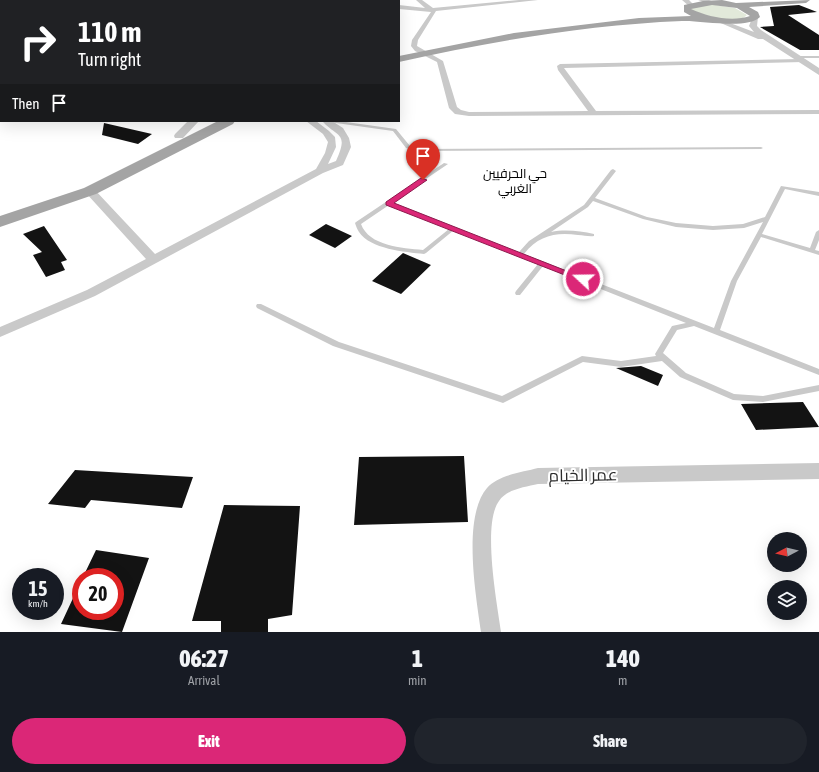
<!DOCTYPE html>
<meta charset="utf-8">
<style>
body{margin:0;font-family:"Asap Condensed",Cairo,sans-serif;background:#20242c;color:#f1f3f6;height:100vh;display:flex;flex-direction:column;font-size:15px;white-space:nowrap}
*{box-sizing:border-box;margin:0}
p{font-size:13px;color:#9ea1a6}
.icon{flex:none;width:22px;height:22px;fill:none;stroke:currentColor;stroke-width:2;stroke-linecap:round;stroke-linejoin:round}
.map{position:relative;height:632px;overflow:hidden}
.details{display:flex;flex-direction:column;background:#171b24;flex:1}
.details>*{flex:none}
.top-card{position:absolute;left:0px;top:0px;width:400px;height:122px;box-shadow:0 4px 16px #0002;background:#202124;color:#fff;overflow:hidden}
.needle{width:26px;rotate:263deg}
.fabs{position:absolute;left:767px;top:532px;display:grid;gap:8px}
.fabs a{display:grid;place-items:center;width:40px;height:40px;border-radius:50%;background:#171b24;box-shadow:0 4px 16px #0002;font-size:20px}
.speed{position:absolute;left:12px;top:568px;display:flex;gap:8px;font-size:20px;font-weight:700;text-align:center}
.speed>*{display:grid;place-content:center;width:52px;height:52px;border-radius:50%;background:#171b24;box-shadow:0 4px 16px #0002;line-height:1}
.speed small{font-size:10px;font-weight:400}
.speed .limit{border:6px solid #d22;background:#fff;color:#111}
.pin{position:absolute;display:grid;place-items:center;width:34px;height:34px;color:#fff;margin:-41px -17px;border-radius:50% 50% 50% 0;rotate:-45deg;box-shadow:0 0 4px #0007}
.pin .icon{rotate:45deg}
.me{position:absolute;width:44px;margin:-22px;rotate:291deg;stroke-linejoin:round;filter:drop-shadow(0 0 3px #0008)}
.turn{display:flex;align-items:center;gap:14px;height:84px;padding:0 12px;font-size:18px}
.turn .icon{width:52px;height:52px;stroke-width:2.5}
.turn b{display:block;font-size:28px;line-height:34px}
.then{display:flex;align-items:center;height:38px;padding:0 12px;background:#0003;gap:8px;font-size:15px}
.eta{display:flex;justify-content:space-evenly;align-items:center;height:68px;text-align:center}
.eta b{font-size:24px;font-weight:800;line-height:28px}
.cta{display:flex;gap:8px;margin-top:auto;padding:8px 12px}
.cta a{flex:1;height:46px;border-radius:24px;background:#db2777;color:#fff;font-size:16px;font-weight:800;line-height:46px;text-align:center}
.cta a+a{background:#20242c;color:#f1f3f6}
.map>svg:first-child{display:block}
</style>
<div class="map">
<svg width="819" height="632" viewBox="0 0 819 632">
<rect width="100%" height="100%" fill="#fff"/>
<path fill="#e2e9da" d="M 709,4 L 735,8 L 747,15 C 736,27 703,14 690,10 L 691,8 Z"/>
<path fill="#131313" d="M 799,5 L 817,12 L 788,15 L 819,35 L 819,50 L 800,50 L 760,27 L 774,26 L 770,7 Z
M 104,123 L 152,134 L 138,144 L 102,135 Z
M 326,224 L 352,236 L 335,248 L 309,235 Z
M 44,226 L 67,260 L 61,262 L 65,270 L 46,277 L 33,255 L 42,252 L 23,234 Z
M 403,253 L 431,265 L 401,294 L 372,281 Z
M 641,366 L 663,375 L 658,386 L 616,368 Z
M 803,402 L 819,427 L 756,430 L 741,404 Z
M 464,456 L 468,522 L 354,525 L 359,457 Z
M 75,470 L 193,477 L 182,508 L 91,500 L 85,508 L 48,504 Z
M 224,505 L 300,506 L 292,615 L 268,619 L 268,632 L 221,632 L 221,621 L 192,621 Z
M 96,550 L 149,558 L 122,632 L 61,624 L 81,581 L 81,611 L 115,611 L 115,577 L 83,577 Z"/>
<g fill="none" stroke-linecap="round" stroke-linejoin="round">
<path fill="#c9c9c9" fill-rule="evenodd" d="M 796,56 L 819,56 L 819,58 L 795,58 Z
M 327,121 L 339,121 L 396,129 L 410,146 L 417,149 L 761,147 L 763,148 L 761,149 L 416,151 L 406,148 L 393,131 L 329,122 Z
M 444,163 L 448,164 L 392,202 L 519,252 L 529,241 L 584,205 L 611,170 L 613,169 L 616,171 L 595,198 L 647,217 L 676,223 L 713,226 L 743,224 L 765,217 L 781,186 L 819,192 L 819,196 L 785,189 L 762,234 L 810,248 L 816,232 L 819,230 L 819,240 L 815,250 L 819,251 L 819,255 L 761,237 L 737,281 L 720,330 L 819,369 L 819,375 L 694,326 L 677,330 L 663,353 L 686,373 L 734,394 L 763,396 L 819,385 L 819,391 L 763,402 L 733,400 L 680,377 L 662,361 L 621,367 L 583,362 L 503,403 L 333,346 L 257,308 L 256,306 L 257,304 L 261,304 L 339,342 L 502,396 L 582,356 L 621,361 L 656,356 L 655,354 L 672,326 L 686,323 L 543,266 L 520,295 L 516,295 L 515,293 L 516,291 L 538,264 L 454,230 L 426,253 L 424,254 C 405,252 370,249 359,232 C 357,229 356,226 355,223 L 356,222 ZM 593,201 L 643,219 L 676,227 L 713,230 L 744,228 L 763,222 L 731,281 L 714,328 L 524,254 C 539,235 556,232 578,235 C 584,235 589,237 594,236 L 594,234 C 580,231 565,229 551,232 L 588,207 ZM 389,205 L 449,229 L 423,250 C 402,248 369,246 361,224 Z"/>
<path fill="#c9c9c9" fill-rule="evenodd" d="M 41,0 L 47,0 L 47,1 L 41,1 Z
M 125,0 L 131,0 L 131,1 L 125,1 Z
M 264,0 L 271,0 L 263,1 Z
M 365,0 L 371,0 L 364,1 Z
M 416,0 L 422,0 L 433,8 L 519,0 L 538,0 L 436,11 L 418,40 L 417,46 L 443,61 L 457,107 L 461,110 L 469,112 L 588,111 L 558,70 L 557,66 L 560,64 L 801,59 L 803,60 L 803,62 L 564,68 L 596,111 L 819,110 L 819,114 L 469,116 L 455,114 L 449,108 L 437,62 L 415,51 L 411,46 L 412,40 L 431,12 L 399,9 L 399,5 L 425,8 Z
M 0,18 L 1,18 L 1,22 L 0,22 Z
M 306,121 L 316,121 L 329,131 L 335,137 L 336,147 L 328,164 L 336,161 C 349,132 338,138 322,121 L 332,121 L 343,128 L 349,138 L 351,147 L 343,165 L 323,173 L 95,296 L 0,337 L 0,327 L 87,290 L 146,259 L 86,193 L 85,191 L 86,189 L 94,189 L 155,254 L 316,169 L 325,153 L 328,142 L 323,134 Z
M 819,463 L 819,479 L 538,484 C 525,487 507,489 499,501 C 482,524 497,603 501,632 L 481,632 C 476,596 462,517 487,488 C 498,475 523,472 538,468 Z"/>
<path fill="#c9c9c9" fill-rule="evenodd" d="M 682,0 L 689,0 L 694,5 L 689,6 Z
M 698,0 L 709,0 L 716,3 L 713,5 Z
M 753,16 L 758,17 L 757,26 L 761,30 L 819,68 L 819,75 L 763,39 L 758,39 L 716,21 L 722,20 L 754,32 L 749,26 Z
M 0,62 L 1,62 L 1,68 L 0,68 Z
M 188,121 L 199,121 L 183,138 L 175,138 L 174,136 L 175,134 Z"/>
<path fill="#a4a4a4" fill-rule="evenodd" d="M 722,0 L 736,3 L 810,0 L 806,3 L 749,7 L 758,12 L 760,17 C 747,30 700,20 682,21 C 587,25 492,41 399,62 L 399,56 L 514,33 L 639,18 L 691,16 L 684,12 L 684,5 L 703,1 ZM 712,5 L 737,8 L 750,16 C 732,22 708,17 691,9 Z
M 218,121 L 235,121 L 233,124 L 96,194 L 0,227 L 0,216 L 84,188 Z"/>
</g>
<path fill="#db2777" stroke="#8e194d" d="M 421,178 L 427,180 L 394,203 L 587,279 L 586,281 L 580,281 L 386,205 L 386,202 Z"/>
<g text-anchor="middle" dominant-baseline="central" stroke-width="4" stroke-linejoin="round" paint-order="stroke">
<g font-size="13" fill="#000" stroke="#fff">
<text x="515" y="173">حي الحرفيين<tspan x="515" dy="15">الغربي</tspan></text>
</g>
<g font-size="17" fill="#2c2c2c" stroke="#fff">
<text transform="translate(583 475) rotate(-1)">عمر الخيام</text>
</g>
</g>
</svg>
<div class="fabs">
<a><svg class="needle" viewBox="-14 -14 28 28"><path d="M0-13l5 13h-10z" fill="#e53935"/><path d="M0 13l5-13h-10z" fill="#9ea1a6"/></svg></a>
<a><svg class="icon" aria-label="layers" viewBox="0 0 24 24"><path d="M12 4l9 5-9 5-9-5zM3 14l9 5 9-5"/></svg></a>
</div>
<div class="speed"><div>15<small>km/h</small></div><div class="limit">20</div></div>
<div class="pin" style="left:423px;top:180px;background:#d93025"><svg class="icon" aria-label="arrive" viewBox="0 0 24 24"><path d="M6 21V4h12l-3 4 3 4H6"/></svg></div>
<svg class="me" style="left:583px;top:279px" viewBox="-20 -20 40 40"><circle r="17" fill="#db2777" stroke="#fff" stroke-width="3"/><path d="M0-11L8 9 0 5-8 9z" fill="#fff"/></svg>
<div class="top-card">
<div class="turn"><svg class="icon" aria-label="right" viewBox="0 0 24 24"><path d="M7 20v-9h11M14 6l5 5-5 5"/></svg><div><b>110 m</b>Turn right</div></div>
<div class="then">Then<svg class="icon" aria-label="arrive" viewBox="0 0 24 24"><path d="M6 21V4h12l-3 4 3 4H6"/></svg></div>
</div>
</div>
<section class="details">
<div class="eta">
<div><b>06:27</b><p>Arrival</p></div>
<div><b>1</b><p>min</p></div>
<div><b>140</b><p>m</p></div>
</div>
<div class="cta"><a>Exit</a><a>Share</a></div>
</section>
